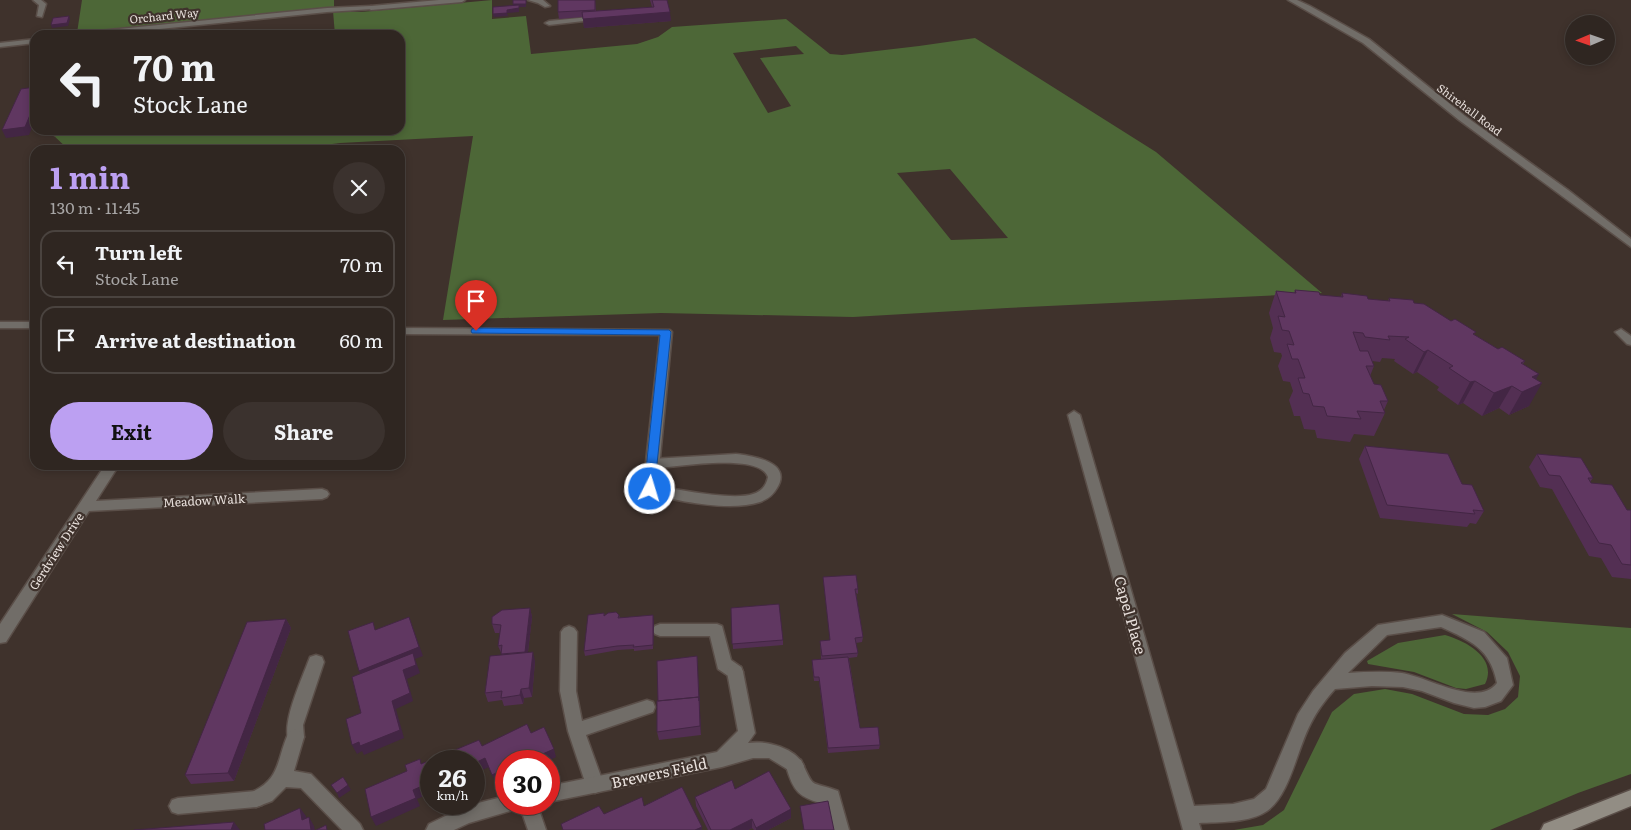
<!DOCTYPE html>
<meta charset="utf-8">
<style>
body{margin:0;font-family:Literata,serif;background:#3b322e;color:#f1f3f6;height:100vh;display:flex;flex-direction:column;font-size:19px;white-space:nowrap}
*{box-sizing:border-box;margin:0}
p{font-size:16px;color:#a7a5a5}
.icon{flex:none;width:28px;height:28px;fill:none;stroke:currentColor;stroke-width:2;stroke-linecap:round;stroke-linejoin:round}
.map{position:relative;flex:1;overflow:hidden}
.panel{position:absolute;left:30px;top:145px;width:375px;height:325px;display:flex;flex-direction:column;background:#2f2621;border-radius:15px;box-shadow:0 2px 8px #0003,0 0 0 1px #4a433f}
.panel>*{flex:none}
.banner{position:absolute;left:30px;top:30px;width:375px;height:105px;border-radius:15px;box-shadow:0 2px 8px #0003,0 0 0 1px #4a433f;background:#2f2621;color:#f1f3f6;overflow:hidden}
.needle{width:32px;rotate:268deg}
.tools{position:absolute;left:1565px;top:15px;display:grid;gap:10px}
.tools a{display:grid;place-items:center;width:50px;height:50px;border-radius:50%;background:#2f2621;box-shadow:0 2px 8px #0003,0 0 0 1px #4a433f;font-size:25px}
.speed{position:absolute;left:420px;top:750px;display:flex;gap:10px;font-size:25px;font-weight:700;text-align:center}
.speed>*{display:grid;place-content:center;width:65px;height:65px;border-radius:50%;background:#2f2621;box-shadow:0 2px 8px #0003,0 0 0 1px #4a433f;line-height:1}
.speed small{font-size:12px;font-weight:400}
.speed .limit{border:8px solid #d22;background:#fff;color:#111}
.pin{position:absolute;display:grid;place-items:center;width:42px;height:42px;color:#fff;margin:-51px -21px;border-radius:50% 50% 50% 0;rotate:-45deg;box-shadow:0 0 5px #0007}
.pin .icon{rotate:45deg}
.me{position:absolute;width:55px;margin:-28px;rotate:5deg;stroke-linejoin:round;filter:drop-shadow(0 0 4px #0008)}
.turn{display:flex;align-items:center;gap:18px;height:105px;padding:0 20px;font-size:22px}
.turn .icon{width:65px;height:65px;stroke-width:2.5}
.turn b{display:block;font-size:35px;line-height:42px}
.round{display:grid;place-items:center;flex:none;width:52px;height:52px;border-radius:26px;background:#3b322e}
.overview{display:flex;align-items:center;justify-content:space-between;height:85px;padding:0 20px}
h1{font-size:30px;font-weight:700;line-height:38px;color:#bca0f2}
.primary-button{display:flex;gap:10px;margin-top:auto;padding:10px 20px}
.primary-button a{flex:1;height:58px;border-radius:30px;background:#bca0f2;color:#111;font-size:20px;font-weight:700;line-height:58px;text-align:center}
.primary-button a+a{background:#3b322e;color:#f1f3f6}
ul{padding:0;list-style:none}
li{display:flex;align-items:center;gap:15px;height:68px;margin:0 10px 8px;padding:0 10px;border:2px solid #4a433f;border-radius:15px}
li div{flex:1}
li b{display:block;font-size:19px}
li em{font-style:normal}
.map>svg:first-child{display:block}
</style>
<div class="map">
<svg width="1631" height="830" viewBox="0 0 1631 830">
<rect width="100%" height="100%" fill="#3f322c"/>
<path fill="#4d6737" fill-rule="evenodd" d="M 82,0 L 334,0 L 334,7 L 77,33 Z
M 492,0 L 492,19 L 526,16 L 531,54 L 637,44 L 658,37 L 672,27 L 786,19 L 830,54 L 842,55 L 919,46 L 975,38 L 1156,152 L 1322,293 L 1007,308 L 853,317 L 661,313 L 443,320 L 473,136 L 340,143 L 286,150 L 65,150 L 68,149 L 53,135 L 89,130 L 400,130 L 400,35 L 335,35 L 333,11 L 361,12 ZM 796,46 L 804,54 L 760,58 L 791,106 L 768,113 L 733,53 ZM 950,169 L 1008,238 L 951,240 L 897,173 Z
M 1452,614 L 1631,628 L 1631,774 L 1578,793 L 1490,830 L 1234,830 L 1263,825 L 1284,810 L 1332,712 L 1354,694 L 1385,689 L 1412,694 L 1464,714 L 1488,715 L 1505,709 L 1518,697 L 1520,676 L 1508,652 L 1487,632 Z
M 1445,635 C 1466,641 1498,658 1485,684 L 1466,689 L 1456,688 L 1414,672 L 1368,664 L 1367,661 L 1398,643 Z"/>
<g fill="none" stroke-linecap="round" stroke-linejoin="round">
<defs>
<path id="lane" d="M 439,0 L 465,0 L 462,2 L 371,10 L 368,8 L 371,6 Z
M 528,0 L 543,0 L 550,6 L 545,7 L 538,3 Z
M 599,16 L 601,17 L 601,19 L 549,25 L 545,23 L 549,21 Z
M 51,130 L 59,130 L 59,132 L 55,135 L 52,134 Z
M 1621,329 L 1631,336 L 1631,345 L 1627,344 L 1615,332 Z
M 736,454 C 753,456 793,462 777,488 C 773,495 768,499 760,502 C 730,512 675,501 645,492 L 643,489 L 645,486 L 650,484 C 672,489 733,501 753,494 C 762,491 766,486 768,477 C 760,452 673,467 652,469 L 647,467 L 645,464 L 647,461 L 652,459 Z
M 660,624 L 717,624 L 722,626 L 731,660 L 741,667 L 743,672 L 741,677 C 731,680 726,674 718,669 L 710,636 L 660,636 L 655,634 L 652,630 L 655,626 Z
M 569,626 L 574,628 L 577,632 L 576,691 L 582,721 L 647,700 L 653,702 L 655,707 L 653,712 L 586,735 L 604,785 L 601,791 L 595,793 L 589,791 L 586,785 L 568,731 L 560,691 L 561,632 L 564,628 Z
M 316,655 L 322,657 L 324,662 L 303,725 L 304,737 L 301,742 L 295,745 L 289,742 C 281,724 301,681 308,662 L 310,657 Z
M 795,758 L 801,760 C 815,791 809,780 838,791 L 849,830 L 831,830 L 825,804 C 799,798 793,791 786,766 L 789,760 Z
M 256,791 L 262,793 L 265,799 L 262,805 L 256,807 L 178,814 L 172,812 L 169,806 L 172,800 L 178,798 Z
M 519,804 L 537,804 L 546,830 L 528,830 Z"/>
<path id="street" d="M 33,0 L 41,0 L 46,4 L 42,17 L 37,16 L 39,5 Z
M 1288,0 L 1297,0 L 1310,6 L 1369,39 L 1465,116 L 1568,190 L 1631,239 L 1631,247 L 1459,120 L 1363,43 Z
M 371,6 L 373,7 L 373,9 L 327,12 L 100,35 L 75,35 L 79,33 L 327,8 Z
M 35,39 L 35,43 L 0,47 L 0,43 Z
M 0,322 L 35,322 L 35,328 L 0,328 Z
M 400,328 L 670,330 L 672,332 L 657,489 L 655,492 L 645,492 L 643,489 L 660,335 L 400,334 Z
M 1074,411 L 1080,415 L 1194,806 L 1233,804 L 1254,799 L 1266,789 L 1298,714 L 1313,691 L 1345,653 L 1378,625 L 1442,615 L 1484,632 L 1507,658 L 1513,685 L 1501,701 L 1485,707 L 1474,708 L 1454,703 L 1422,691 L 1403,687 L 1372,686 L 1335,689 C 1326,699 1317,711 1311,723 C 1297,749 1290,795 1267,811 C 1250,823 1219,822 1199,823 L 1201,830 L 1183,830 L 1068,415 ZM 1441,627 C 1471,641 1490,648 1497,683 C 1478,708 1428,677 1402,673 C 1384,671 1366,672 1348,673 L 1387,635 Z
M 105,465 L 119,465 L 96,501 L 322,489 L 327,491 L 329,494 L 327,497 L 322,499 L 89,511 L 6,642 L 0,643 L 0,624 Z
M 735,665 L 741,667 L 743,672 L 755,733 L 748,743 C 767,740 796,748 804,766 L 801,772 L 795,774 L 769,758 L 753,758 L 722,767 L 549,802 L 549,786 L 717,752 L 738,731 L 727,672 L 729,667 Z
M 295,729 L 301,732 L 304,737 L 294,771 L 311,774 L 360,824 L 363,830 L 342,830 L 301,788 L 286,787 L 272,801 L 256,807 L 250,805 L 247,799 L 250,793 C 282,779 276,759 289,732 Z
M 506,796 L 506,804 L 516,804 L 513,810 L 469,823 L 454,830 L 426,830 L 429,824 L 466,806 Z"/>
<path id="secondary" d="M 1631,790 L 1631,806 L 1572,830 L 1541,830 L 1544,824 Z"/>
</defs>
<use href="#lane" stroke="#5a4e48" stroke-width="3"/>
<use href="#street" stroke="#5a4e48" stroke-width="3"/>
<use href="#secondary" stroke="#5a4e48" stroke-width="3"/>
<use href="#lane" fill="#716d68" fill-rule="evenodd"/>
<use href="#street" fill="#716d68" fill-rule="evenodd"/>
<use href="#secondary" fill="#928d84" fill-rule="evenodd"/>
</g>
<path fill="#532f53" d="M 595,0 L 596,11 L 652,7 L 650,0 L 667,0 L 671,21 L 584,28 L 583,17 L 559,19 L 558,12 Z
M 1295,290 L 1320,295 L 1341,297 L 1342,293 L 1368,299 L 1388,301 L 1389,298 L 1414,303 L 1475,335 L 1498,349 L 1525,361 L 1523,364 L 1536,380 L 1529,406 L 1509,415 L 1499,408 L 1482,416 L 1463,403 L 1458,405 L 1437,390 L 1439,387 L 1417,372 L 1413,374 L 1394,361 L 1395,359 L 1382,358 L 1380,362 L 1372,361 L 1374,366 L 1370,376 L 1374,384 L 1388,401 L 1384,410 L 1385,413 L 1374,436 L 1354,434 L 1350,442 L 1317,438 L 1315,430 L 1304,429 L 1300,416 L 1294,416 L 1289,400 L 1293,391 L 1290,382 L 1283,381 L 1278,366 L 1282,356 L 1281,353 L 1274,352 L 1270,338 L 1273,328 L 1269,313 L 1276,291 L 1294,293 Z
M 1365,446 L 1462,484 L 1484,511 L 1476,524 L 1470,523 L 1467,527 L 1380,518 L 1359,459 Z
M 1537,454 L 1593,478 L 1590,482 L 1627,510 L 1631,510 L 1631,579 L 1612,577 L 1601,558 L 1589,556 L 1552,489 L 1540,487 L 1529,467 Z
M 823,577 L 858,589 L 858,594 L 856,593 L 863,637 L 862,642 L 856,643 L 858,653 L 857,657 L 849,658 L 860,728 L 880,745 L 879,749 L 828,753 L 819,681 L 814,681 L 812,665 L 812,660 L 821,659 L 820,641 L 830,640 Z
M 530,608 L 532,617 L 528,652 L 535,661 L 532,697 L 524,698 L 523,704 L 504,706 L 502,700 L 488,702 L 485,693 L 502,655 L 498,646 L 500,633 L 495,633 L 492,624 Z
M 731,608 L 783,640 L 783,645 L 733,649 Z
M 604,613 L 605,616 L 619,615 L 620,618 L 654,620 L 653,649 L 634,651 L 634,649 L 618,650 L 585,656 L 584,651 Z
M 286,619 L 291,628 L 234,781 L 191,784 L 185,775 Z
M 697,656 L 701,735 L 659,740 L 657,732 Z
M 735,789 L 791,818 L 768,830 L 754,830 L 752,828 L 748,830 L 708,830 L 696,806 L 695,797 Z"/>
<path fill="#432644" d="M 526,0 L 526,7 L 519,7 L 519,12 L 507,13 L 507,10 L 514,8 L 513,4 Z
M 670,12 L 671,21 L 584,28 L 583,19 Z
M 507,13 L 508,16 L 494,17 L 493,14 Z
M 69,16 L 70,19 L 68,26 L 52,28 L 51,25 Z
M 35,103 L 35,120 L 29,135 L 6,138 L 2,130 Z
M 1428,350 L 1417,372 L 1413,374 L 1424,352 Z
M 1539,374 L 1531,388 L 1542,383 L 1529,406 L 1509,415 L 1522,392 L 1532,377 Z
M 1475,381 L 1463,403 L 1458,405 L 1470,382 Z
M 1512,386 L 1499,408 L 1482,416 L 1494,393 Z
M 530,608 L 532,617 L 527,660 L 525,652 Z
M 653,615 L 654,620 L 653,649 Z
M 409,617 L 423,656 L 415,659 L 420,673 L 407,679 L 413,701 L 396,709 L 404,738 L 364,755 L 362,751 L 357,754 L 352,745 L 359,742 L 364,680 L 359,671 Z
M 286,619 L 291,628 L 234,781 L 228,773 Z
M 533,652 L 535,661 L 532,697 L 529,688 Z
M 698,661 L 701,735 L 700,726 Z
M 521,689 L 524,698 L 523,704 L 520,695 Z
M 554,749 L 556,757 L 548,761 L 540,761 L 538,756 Z
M 537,753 L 539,761 L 519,761 Z
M 485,758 L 489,767 L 480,771 L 484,780 L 474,785 L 474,775 L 477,762 Z
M 506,768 L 506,778 L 496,783 L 492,775 Z
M 427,784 L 431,793 L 417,799 L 420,806 L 376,826 L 371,817 L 413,790 Z
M 348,785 L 351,790 L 339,798 L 337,793 Z
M 300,808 L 306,816 L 308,828 L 302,820 Z
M 791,809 L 791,818 L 768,830 L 756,830 L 756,828 Z
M 309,817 L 314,826 L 315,830 L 311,830 Z
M 752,819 L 752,828 L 748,830 L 730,830 Z
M 234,822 L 240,830 L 231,830 Z
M 702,827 L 702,830 L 695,830 Z"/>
<path fill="#603761" stroke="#432644" d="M 513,0 L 526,0 L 526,4 L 513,4 Z
M 558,0 L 595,0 L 595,10 L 558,12 Z
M 652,0 L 667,0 L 670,12 L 583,19 L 582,12 L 654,7 Z
M 519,5 L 519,8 L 507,10 L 507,13 L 493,14 L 493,7 Z
M 69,16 L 67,23 L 51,25 L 53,18 Z
M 35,87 L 35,103 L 25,127 L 2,130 L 21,89 Z
M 1295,290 L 1319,292 L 1320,295 L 1343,297 L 1342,293 L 1367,296 L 1368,299 L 1390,301 L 1389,298 L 1413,300 L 1414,303 L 1424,304 L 1451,321 L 1455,319 L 1476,332 L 1473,334 L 1498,349 L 1502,347 L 1525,361 L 1521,363 L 1539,374 L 1532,377 L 1542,383 L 1522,392 L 1512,386 L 1494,393 L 1475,381 L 1470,382 L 1449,368 L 1453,366 L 1428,350 L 1424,352 L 1405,339 L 1409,337 L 1388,336 L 1390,340 L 1365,337 L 1363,333 L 1353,332 L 1360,351 L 1368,351 L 1374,366 L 1366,366 L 1374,384 L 1381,385 L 1388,401 L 1380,401 L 1385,413 L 1357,411 L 1361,419 L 1327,416 L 1324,407 L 1313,406 L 1309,394 L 1303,393 L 1298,378 L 1305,378 L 1298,359 L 1292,359 L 1287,344 L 1294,345 L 1289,331 L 1282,330 L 1278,316 L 1285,317 L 1276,291 L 1296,293 Z
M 1365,446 L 1448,454 L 1462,484 L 1472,485 L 1484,511 L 1473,510 L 1475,514 L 1387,505 Z
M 1537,454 L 1581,458 L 1593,478 L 1588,478 L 1591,483 L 1612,485 L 1627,510 L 1631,510 L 1631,565 L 1622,564 L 1611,545 L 1599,543 L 1560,476 L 1549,475 Z
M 856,575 L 858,589 L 855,589 L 863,637 L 855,638 L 858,653 L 822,656 L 820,641 L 830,640 L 823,577 Z
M 779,604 L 783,640 L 732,644 L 731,608 Z
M 530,608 L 525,652 L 501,654 L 502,645 L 498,646 L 501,625 L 492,624 L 492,617 L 502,610 Z
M 616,612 L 619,615 L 618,618 L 653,615 L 653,645 L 633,647 L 634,645 L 617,646 L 584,651 L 588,615 L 604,613 L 604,616 L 608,613 Z
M 409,617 L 419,647 L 359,671 L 348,631 L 373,622 L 375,630 Z
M 286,619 L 228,773 L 185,775 L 247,622 Z
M 533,652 L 529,688 L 521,689 L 520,695 L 501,698 L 502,691 L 485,693 L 490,656 Z
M 413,653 L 416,665 L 403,670 L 410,693 L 392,701 L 400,730 L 360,746 L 359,742 L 352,745 L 346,719 L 361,713 L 352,677 Z
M 697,656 L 699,701 L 699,697 L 658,701 L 657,661 Z
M 848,657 L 860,728 L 878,727 L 880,745 L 828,748 L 819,677 L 814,677 L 812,660 Z
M 699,697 L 700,726 L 657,732 L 657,701 Z
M 527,724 L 531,733 L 544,727 L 554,749 L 538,756 L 537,753 L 519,761 L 506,761 L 506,768 L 492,775 L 485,758 L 477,762 L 480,772 L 474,775 L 474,761 L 431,761 L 431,793 L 429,794 L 427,784 L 413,790 L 416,798 L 371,817 L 365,789 L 407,771 L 405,765 L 420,759 L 421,764 L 479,740 L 482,746 Z
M 769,771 L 791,809 L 756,828 L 752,819 L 730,830 L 711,830 L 695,797 L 732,780 L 735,789 Z
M 343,777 L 348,785 L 337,793 L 331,785 Z
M 682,787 L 702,827 L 695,830 L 563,830 L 561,824 L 599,806 L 604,814 L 642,797 L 644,806 Z
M 828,801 L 834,830 L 804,830 L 800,806 Z
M 300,808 L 302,820 L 309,817 L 311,830 L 265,830 L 264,824 Z
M 234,822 L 231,830 L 134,830 Z
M 326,825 L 327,830 L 316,830 Z"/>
<path fill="#1a73e8" stroke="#114b97" d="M 476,328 L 669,330 L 671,332 L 654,492 L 650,493 L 644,489 L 660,335 L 472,333 L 471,331 L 472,329 Z"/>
<g text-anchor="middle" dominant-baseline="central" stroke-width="4.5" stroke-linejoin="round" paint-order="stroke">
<g font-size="11" fill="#e9e1dd" stroke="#3f322c">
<text transform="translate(164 15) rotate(-6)">Orchard Way</text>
<text transform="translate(1470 109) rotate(37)">Shirehall Road</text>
</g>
<g font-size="12" fill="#e9e1dd" stroke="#3f322c">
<text transform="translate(204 500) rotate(-3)">Meadow Walk</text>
<text transform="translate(56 551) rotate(-57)">Gerdview Drive</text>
</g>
<g font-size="15" fill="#e9e1dd" stroke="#3f322c">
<text transform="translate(1131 615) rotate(74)">Capel Place</text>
<text transform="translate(659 772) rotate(-12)">Brewers Field</text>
</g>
</g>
</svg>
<div class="tools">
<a><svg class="needle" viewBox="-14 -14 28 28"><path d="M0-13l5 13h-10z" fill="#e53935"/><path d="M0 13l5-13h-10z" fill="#a7a5a5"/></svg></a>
</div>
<div class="speed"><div>26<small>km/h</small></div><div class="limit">30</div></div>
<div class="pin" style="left:476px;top:331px;background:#d93025"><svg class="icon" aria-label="arrive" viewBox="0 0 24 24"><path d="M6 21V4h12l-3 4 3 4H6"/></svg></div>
<svg class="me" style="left:650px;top:489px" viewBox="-20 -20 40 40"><circle r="17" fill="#1a73e8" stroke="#fff" stroke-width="3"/><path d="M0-11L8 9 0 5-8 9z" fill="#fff"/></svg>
<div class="banner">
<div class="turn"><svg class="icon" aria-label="left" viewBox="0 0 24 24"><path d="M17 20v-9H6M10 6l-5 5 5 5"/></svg><div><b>70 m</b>Stock Lane</div></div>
</div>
<section class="panel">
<div class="overview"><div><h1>1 min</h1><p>130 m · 11:45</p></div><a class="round"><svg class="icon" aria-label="close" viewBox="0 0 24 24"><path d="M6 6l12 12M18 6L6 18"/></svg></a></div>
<ul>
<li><svg class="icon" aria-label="left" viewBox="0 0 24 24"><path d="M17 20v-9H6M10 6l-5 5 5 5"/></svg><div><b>Turn left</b><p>Stock Lane</p></div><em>70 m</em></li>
<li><svg class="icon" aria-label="arrive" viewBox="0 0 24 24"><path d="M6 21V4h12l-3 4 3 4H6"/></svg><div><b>Arrive at destination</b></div><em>60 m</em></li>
</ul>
<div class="primary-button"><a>Exit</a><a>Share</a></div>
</section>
</div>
